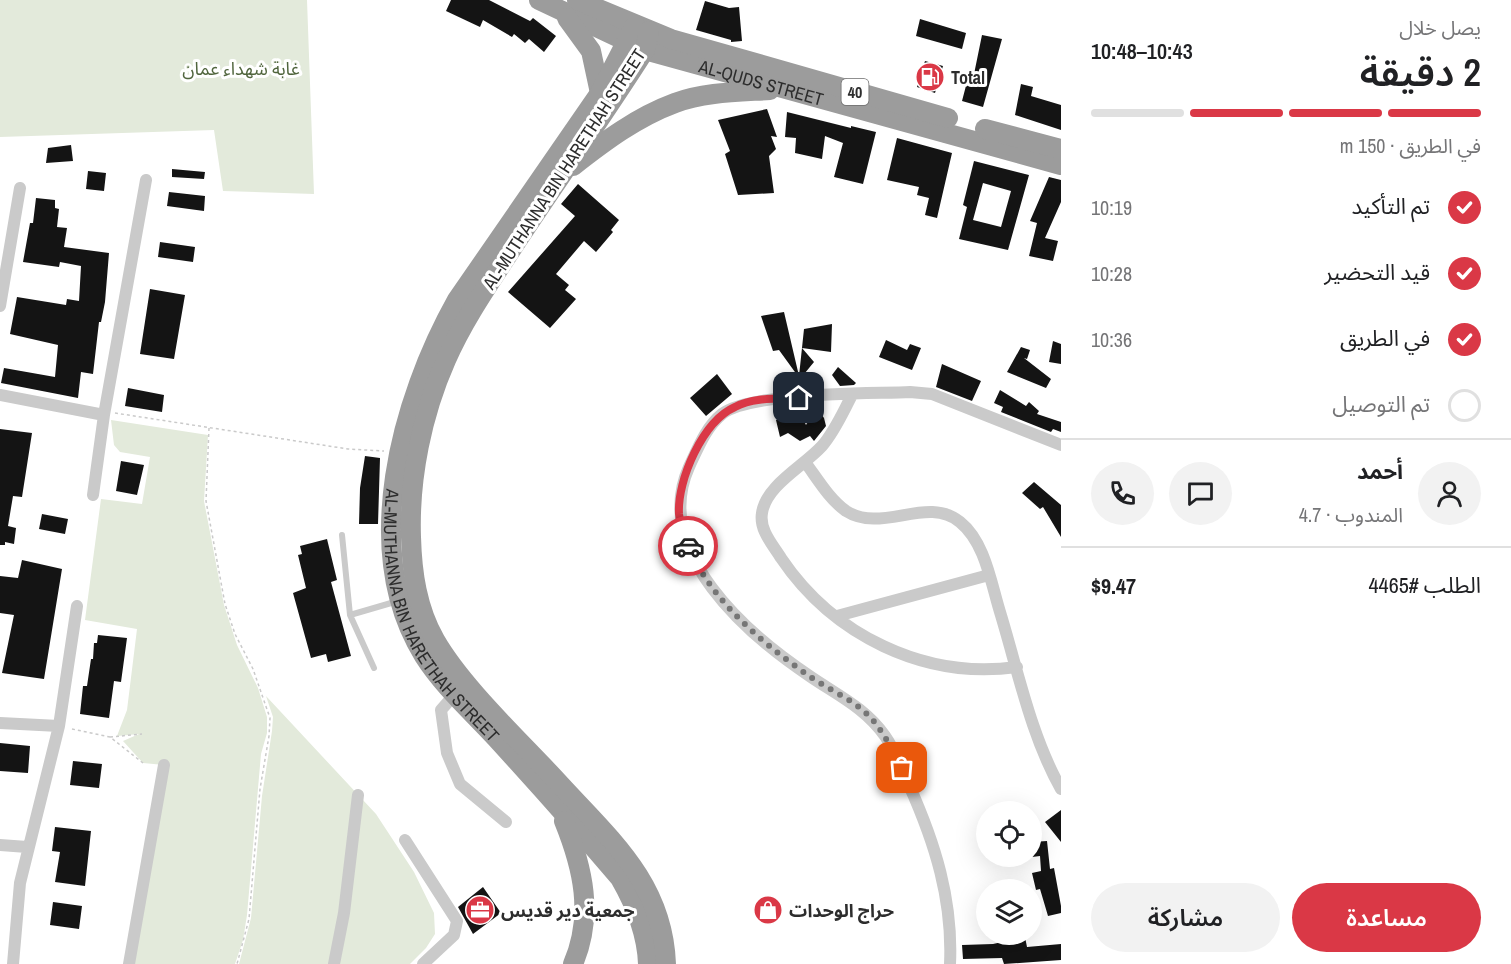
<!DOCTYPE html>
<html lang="ar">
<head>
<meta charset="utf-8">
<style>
	body { margin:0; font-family:"Archivo Narrow","Noto Sans Arabic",sans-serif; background:#f2f2f2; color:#202124; direction:rtl; height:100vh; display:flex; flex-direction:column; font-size:22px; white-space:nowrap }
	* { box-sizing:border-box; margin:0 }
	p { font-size:20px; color:#757577 }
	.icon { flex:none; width:33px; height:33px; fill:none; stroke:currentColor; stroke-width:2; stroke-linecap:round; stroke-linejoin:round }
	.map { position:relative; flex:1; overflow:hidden; direction:ltr }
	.side { display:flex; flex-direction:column; background:#fff; width:450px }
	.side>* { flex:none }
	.buttons { position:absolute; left:976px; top:801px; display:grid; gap:12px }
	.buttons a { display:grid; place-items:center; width:66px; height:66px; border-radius:50%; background:#fff; box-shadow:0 6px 24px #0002; font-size:30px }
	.pin { position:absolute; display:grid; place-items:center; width:51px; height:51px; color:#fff; margin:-26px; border-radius:12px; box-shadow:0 3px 9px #0006 }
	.courier { position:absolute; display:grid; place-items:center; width:60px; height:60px; margin:-30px; border:4px solid #da3846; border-radius:50%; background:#fff; color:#222; box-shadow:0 2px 8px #0007 }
	.overview em { font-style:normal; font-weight:600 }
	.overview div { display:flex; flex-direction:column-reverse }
	.overview { display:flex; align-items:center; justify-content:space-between; height:102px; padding:0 30px }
	h1 { font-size:39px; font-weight:600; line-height:45px }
	.bar { display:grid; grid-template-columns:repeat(4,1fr); gap:9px 6px; align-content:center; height:72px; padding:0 30px }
	.bar i { height:8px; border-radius:4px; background:#e0e0e0 }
	.bar .selected { background:#da3846 }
	.bar p { grid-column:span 4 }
	.line { display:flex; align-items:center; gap:15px; padding:0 30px; border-top:2px solid #e0e0e0 }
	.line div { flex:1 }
	.round { display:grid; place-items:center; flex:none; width:63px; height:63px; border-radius:32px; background:#f2f2f2 }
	ol { padding:0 30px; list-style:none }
	li { display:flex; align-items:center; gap:18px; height:66px }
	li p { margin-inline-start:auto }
	li .icon { padding:6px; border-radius:50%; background:#da3846; color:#fff; stroke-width:4 }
	li:last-child { color:#757577 }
	li i { width:33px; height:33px; border:3px solid #e0e0e0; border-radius:50% }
	.cta { display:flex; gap:12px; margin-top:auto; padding:12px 30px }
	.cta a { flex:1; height:69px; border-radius:36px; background:#da3846; color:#fff; font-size:24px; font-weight:600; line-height:69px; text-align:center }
	.cta a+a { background:#f2f2f2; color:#202124 }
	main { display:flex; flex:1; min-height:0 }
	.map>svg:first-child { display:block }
	.green { fill:#e3eadb }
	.building { fill:#141414; fill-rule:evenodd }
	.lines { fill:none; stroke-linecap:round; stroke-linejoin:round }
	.path { stroke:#cacaca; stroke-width:1.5; stroke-dasharray:3 3; stroke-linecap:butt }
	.service { stroke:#cacaca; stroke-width:6 }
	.minor { stroke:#cacaca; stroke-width:12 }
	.trunk { stroke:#9c9c9c; stroke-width:20 }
	.done { stroke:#767676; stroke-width:6; stroke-dasharray:0 10.8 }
	.route { stroke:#da3846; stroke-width:8 }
	.labels { text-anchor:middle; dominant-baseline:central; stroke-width:6; stroke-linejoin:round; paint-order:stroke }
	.shield { fill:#fff; stroke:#6c6c6c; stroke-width:1.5 }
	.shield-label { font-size:16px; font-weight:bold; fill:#2d2d2d }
	.park-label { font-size:18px; fill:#50653d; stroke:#fff }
	.poi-label { font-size:18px; font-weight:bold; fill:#2d2d2d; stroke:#fff; text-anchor:start }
	.street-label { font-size:18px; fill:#2d2d2d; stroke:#fff }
</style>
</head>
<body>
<main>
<section class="side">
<div class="overview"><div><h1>2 دقيقة</h1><p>يصل خلال</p></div><em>10:43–10:48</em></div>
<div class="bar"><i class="selected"></i><i class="selected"></i><i class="selected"></i><i></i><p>في الطريق · 150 m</p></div>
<ol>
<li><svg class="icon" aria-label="check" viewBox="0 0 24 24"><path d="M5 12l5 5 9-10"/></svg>تم التأكيد<p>10:19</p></li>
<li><svg class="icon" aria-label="check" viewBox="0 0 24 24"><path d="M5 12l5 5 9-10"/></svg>قيد التحضير<p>10:28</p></li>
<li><svg class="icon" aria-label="check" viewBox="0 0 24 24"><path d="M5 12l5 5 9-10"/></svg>في الطريق<p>10:36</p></li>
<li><i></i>تم التوصيل</li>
</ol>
<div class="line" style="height:108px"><a class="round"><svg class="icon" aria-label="person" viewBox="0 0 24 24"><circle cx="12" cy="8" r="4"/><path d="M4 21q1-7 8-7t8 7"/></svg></a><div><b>أحمد</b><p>المندوب · 4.7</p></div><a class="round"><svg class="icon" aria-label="chat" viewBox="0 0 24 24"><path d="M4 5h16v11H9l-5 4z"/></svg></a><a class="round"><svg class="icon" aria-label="phone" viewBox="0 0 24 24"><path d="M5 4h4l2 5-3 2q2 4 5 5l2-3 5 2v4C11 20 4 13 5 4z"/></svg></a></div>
<div class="line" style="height:78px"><div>الطلب #4465</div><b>$9.47</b></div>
<div class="cta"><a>مساعدة</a><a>مشاركة</a></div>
</section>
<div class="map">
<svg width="1061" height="964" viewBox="0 0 1061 964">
	<rect width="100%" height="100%" fill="#fff"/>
	<path class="green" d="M0,0h307l7,194 -91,-3 -9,-61 -214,7z
		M111,420l97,15 -4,66 20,104 13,40 21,43 9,29v16l-6,21 -14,161 -4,25 -8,24h-102l31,-199 -21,-2 -20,-22 16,-7 -22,2 10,-26 10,-81 -52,-9 16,-121 41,5 8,-47 -30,-5 -6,-7z
		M266,696l110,118 38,58 20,41 1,21 -9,14 -16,16h-171l12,-46 11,-122 10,-65 1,-14z"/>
	<path class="building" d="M451,0h38l41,21 3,-3 23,18 -12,16 -15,-13 -4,4 -11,-9 -2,3 -29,-17 -3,7 -34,-16z
		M705,1l24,7 10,-1 3,34 -11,1v-2l-35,-10z
		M920,19l46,14 -4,16 -46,-13z
		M982,35l20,4 -19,68 -21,-6 6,-23 5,1z
		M925,61l18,5 -8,27 -18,-6z
		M1021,84l12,3 -2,9 30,9v25l-46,-15z
		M767,109l10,28 -6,-1 5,13 -7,7 5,37 -36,2 -13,-41 5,-3 -12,-31z
		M787,112l64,16v-2l25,6 -13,52 -29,-7 9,-34 -18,-7 -3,23 -27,-6 1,-15 -11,-1z
		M897,138l55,15 -15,65 -12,-3 4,-17 -12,-3 2,-8 -32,-7z
		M71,145l2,16 -27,2 2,-15z
		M974,161l55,14 -21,75 -49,-11 8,-32 -4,-2zM983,183l28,8 -10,36 -28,-7z
		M172,169l33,3 -1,7 -32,-2z
		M88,171l18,2 -2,18 -18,-2z
		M1049,177l12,3v22l-16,36 13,3 -5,20 -24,-5 8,-33 -7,-2z
		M578,184l41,36 -8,10 2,2 -17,20 -12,-11 -28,33 13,11 -4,5 11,9 -26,29 -42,-36 67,-76 -14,-12z
		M169,192l36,4 -1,15 -37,-5z
		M36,198l19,2v8l4,1 -2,18 10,1 -3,19 45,6 -4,49 -4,20h-2l-6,52 -12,-2 -3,26 -77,-15 3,-15 51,9 3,-32 -48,-11 7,-37 49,8 1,-6 12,2 2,-35 -21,-4 -1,5 -36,-5 7,-39h3z
		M160,242l35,5 -2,15 -35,-5z
		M150,289l35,6 -11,64 -34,-5z
		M784,312l15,64 5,-47 28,-5 -1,28 -29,-4 12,14 -14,17 -21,-29 -6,1 -12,-35z
		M886,340l21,10 3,-6 11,4 -9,22 -33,-13z
		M1053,341l8,3v20l-12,-2z
		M1021,347l9,3 -3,9 -3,-1 27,21 -5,9 -39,-16z
		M942,364l39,17 -9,20 -36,-14z
		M838,367l18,16 -2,2 -14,1 -8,-11z
		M717,374l15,20 -26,22 -16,-18z
		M128,388l36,7 -2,17 -37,-6z
		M1000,390l26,16 3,-4 10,9 -2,3 24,8v10l-8,-3 -2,3 -50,-20 2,-5 -9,-4z
		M817,408l7,10 2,8 -12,15 -4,-5 -10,5 -12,-8 -8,4 -4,-17 23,-7 7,12z
		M0,429l32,4 -10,64 -9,-1 -5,30 8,2 -2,16 -9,-2v3h-5z
		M365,456l15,2 -2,66h-19l1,-36z
		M121,461l23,4 -7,30 -21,-4z
		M1034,482l27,23v32l-18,-30 -3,2 -18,-16z
		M42,514l26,5 -3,15 -26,-5z
		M327,539l10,41 -6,2 20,74 -23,6 -2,-8 -15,4 -18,-65 13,-5 -8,-33 4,-1 -2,-8z
		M22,560l40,9 -18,110 -42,-6 12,-58 -14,-2v-37l18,2z
		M98,635l29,3 -6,44 -7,-1 -5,37 -29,-4 3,-28h4l4,-27h2l1,-16h3z
		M0,743l30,3 -2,27 -28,-2z
		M73,761l29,3 -3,24 -29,-3z
		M1061,810v32l-16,-20z
		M55,827l36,4 -6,55 -30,-4 5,-30 -8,-1z
		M1047,841l3,28 4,-1 7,38v7l-13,3 -8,-27 -4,1 -4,-17 9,-2 -1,-15 -8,1v-15z
		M483,887l18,26 -28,21 -15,-27z
		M53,902l29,4 -3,23 -29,-4z
		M1025,937l2,10 34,-3v16l-57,4 -2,-6 -39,1 -1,-14 31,-1z"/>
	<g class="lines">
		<path class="path" d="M115,413l233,36 36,2
			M209,428l-3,73 19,103 10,30 18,35 17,49 -1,18 -9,53 -11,130 -12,45
			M72,729l38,8 33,26
			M110,737l32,-3"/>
		<path class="service" d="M342,535l8,80 24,53
			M350,615l48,-14"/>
		<path class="minor" d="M0,306l20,-118
			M0,395l104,20
			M852,395c-9,17 -17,36 -30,51 -18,20 -56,39 -60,67 -3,17 11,32 19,45 52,77 143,122 236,109
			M805,462c12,16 24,37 41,49 36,23 81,-16 114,11 25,20 31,61 40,90 18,59 31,124 61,177
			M93,495l11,-80 42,-235
			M837,616l152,-41
			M455,694l-14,16 6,43 13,31 46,38
			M0,723l59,3
			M405,840l52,81 -3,14 -31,29
			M0,845l27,2
			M13,964l7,-81 39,-157 18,-120
			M129,964l35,-199
			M334,964l10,-51 14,-118
			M950,964c3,-64 -15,-121 -41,-179 -7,-16 -14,-35 -24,-49 -20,-28 -46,-40 -74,-59 -63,-42 -160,-125 -122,-210 9,-19 17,-40 33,-53 28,-22 148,-20 188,-22l22,2 129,51"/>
		<g class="trunk">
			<path id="s1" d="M539,0l106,50 416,115"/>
			<path d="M577,0l94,39 277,79"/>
			<path d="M567,18l24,33 9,42"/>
			<path id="s2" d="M635,25l-35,68 -143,207c-56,100 -98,251 -33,356 19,30 48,56 72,82 42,46 83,92 124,140 15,26 27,55 28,86"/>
			<path d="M649,31l-4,19c-43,68 -90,133 -134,200 -23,35 -48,71 -65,110 -24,54 -37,118 -35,177 1,36 6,71 24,103 27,47 84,100 122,141 52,57 106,101 109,183"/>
			<path d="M985,129l76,20"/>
			<path d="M573,166c32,-25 64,-49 102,-63 29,-11 64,-11 95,-13"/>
			<path d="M564,821c19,47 30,94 9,143"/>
		</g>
	</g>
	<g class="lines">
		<path class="done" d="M688,546c23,54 73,96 121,130 20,14 44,23 61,41 14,15 22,33 32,51"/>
		<path class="route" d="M688,546c-4,-11 -8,-21 -9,-32 -2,-34 24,-93 56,-107 19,-10 43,-8 64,-9"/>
	</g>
	<defs>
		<g id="fuel-disc" transform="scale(1.5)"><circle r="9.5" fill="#da3846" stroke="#fff"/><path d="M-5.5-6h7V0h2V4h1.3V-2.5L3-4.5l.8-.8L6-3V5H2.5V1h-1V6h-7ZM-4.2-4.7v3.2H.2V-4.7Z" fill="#fff"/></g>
		<g id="office-disc" transform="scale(1.5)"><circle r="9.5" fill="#da3846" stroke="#fff"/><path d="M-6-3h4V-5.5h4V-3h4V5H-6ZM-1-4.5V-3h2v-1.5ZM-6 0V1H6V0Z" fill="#fff"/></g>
		<g id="shop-disc" transform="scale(1.5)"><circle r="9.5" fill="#da3846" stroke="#fff"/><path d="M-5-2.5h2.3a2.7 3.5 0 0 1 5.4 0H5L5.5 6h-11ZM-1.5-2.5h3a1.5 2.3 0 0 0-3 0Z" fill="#fff"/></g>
	</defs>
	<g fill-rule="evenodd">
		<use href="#fuel-disc" x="930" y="77"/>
		<use href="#office-disc" x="480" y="910"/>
		<use href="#shop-disc" x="768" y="910"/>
	</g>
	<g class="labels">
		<rect class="shield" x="841.5" y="79" width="27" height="26" rx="4.5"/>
		<g class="shield-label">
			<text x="855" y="92">40</text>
		</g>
		<g class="park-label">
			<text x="241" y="68">غابة شهداء عمان</text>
		</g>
		<g class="poi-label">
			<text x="951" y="77">Total</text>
			<text x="501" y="910">جمعية دير قديس</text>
			<text x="789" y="910">حراج الوحدات</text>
		</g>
		<g class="street-label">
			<text stroke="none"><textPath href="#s1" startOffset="238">AL-QUDS STREET</textPath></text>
			<text transform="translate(564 169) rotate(-57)">AL-MUTHANNA BIN HARETHAH STREET</text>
			<text stroke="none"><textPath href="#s2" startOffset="670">AL-MUTHANNA BIN HARETHAH STREET</textPath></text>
		</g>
	</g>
</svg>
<div class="buttons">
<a><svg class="icon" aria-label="locate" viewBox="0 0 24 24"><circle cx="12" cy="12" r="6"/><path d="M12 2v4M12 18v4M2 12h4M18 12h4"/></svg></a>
<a><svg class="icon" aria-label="layers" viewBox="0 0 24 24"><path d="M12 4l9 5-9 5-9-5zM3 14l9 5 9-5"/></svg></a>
</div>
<div class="pin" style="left:902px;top:768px;background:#ea580c"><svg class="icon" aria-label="bag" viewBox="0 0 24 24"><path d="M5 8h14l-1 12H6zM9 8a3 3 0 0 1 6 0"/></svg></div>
<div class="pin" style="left:799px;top:398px;background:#1f2937"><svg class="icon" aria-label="home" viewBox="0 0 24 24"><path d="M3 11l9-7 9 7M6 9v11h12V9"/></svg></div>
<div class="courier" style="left:688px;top:546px"><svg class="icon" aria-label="car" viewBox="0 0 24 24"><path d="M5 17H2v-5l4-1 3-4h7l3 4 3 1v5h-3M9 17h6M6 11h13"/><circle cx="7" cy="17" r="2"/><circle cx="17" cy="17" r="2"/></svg></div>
</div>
</main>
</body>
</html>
